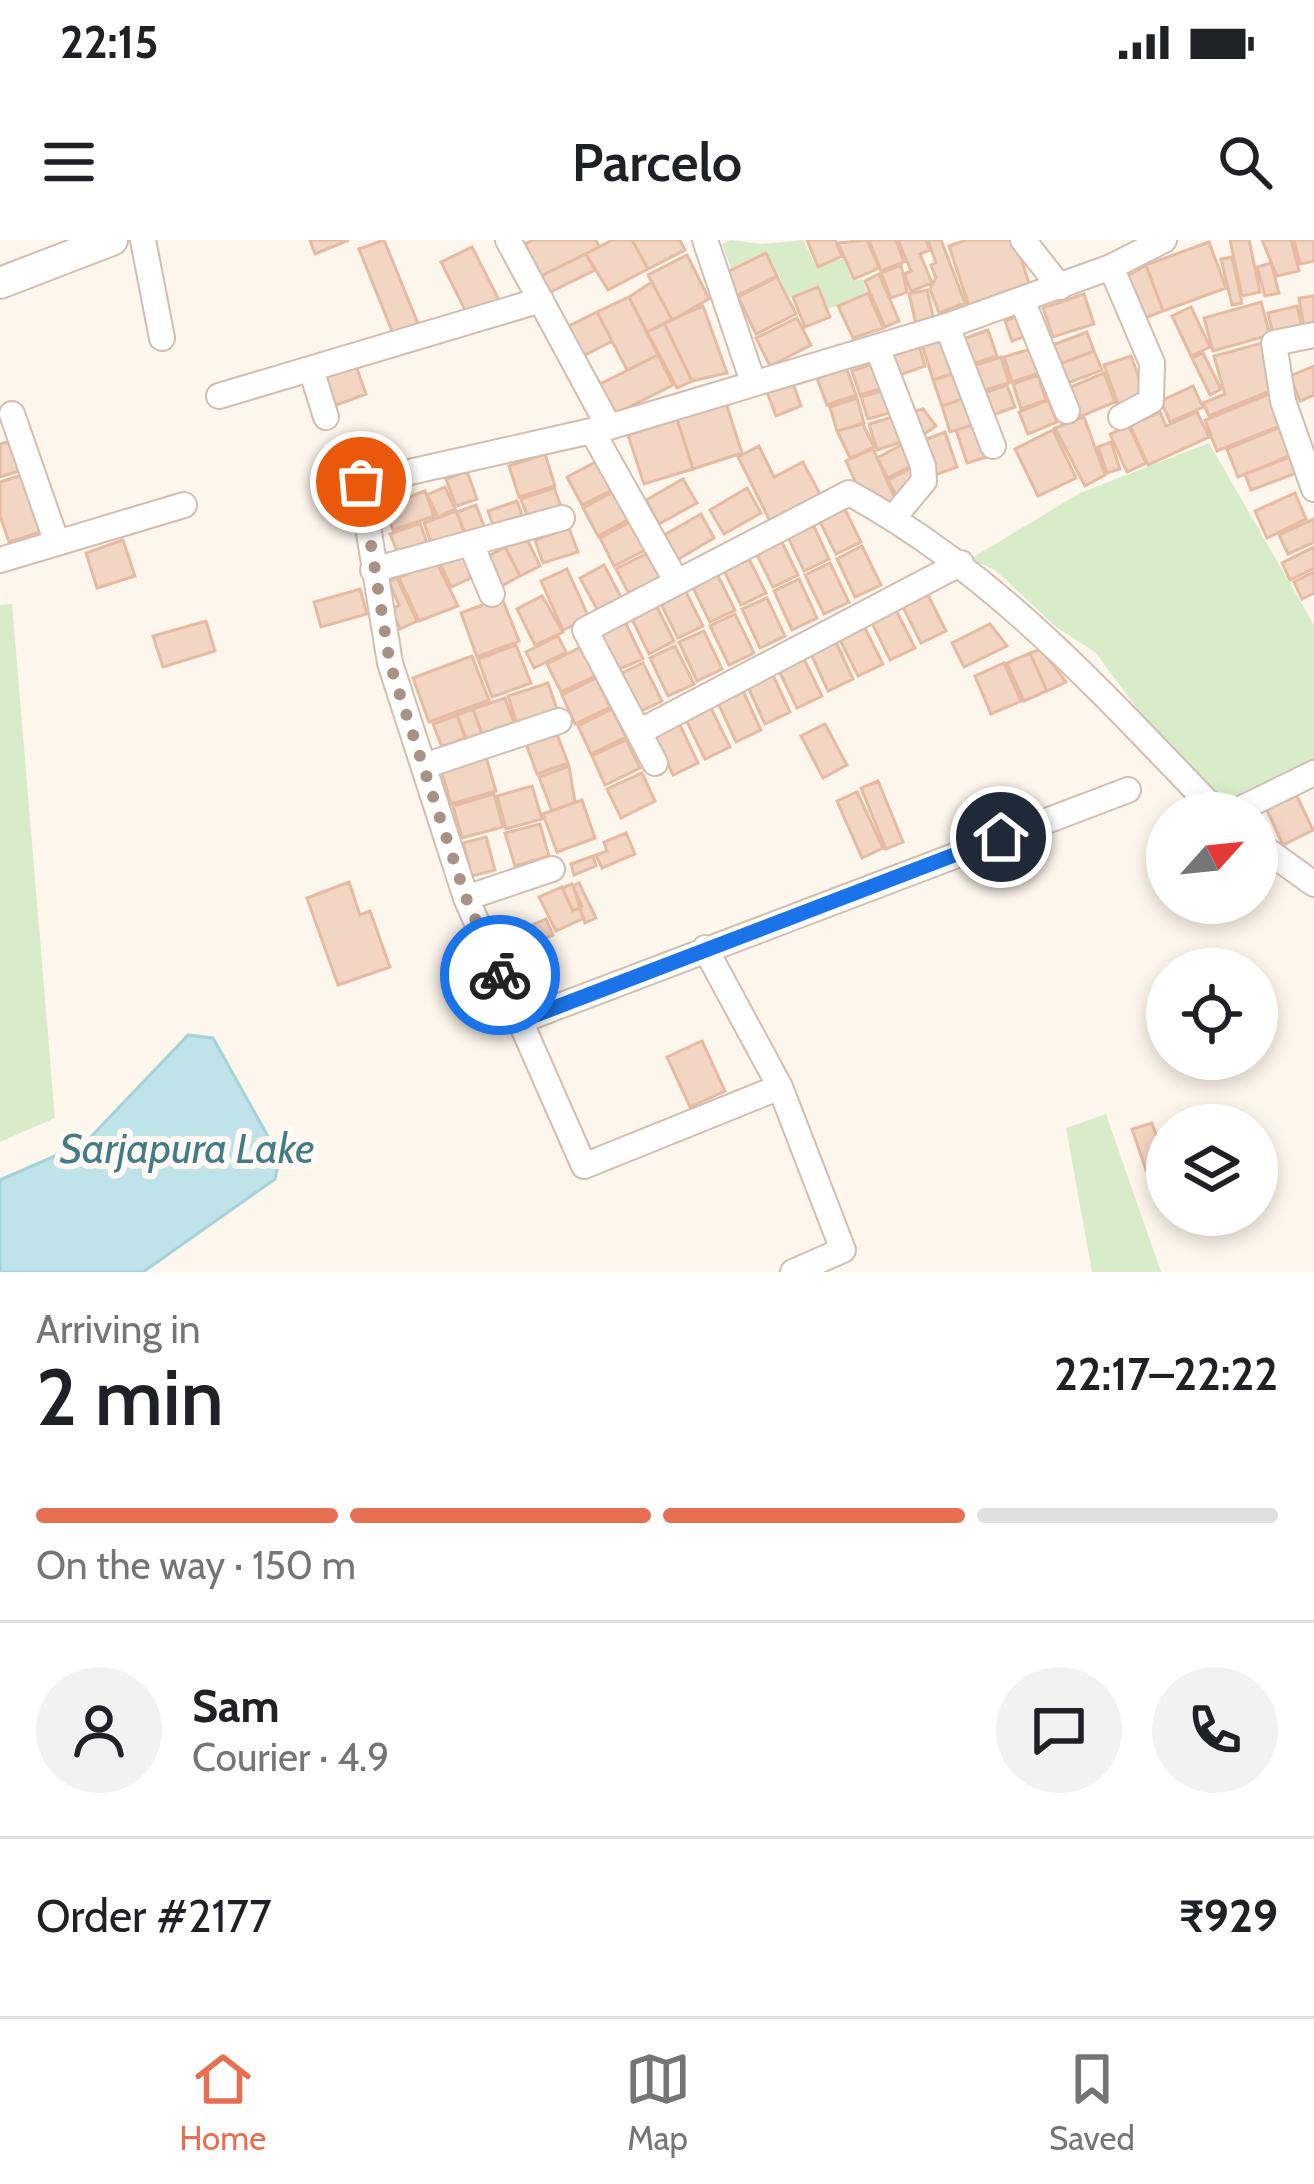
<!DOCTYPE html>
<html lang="en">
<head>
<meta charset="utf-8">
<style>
	body { margin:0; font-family:Cabin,sans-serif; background:#f2f2f2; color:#202124; height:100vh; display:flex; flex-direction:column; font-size:45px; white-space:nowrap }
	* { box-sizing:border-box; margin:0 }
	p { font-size:39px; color:#757577 }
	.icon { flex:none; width:66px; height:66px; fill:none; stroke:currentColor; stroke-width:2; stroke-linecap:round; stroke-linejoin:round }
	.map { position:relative; height:1032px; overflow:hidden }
	.panel { display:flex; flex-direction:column; background:#fff; flex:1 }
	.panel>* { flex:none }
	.needle { width:78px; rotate:63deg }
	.fabs { position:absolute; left:1146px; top:552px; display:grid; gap:24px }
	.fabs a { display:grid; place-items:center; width:132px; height:132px; border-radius:50%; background:#fff; box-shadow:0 6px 18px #0003; font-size:60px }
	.pin { position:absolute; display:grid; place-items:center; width:102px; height:102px; color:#fff; margin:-51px; border:6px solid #fff; border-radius:50%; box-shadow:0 3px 12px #0007 }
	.courier { position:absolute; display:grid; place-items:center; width:120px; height:120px; margin:-60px; border:9px solid #1a73e8; border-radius:50%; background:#fff; color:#222; box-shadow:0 3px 15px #0007 }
	.summary em { font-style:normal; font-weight:600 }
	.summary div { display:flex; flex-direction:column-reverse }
	.summary { display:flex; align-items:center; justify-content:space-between; height:204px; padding:0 36px }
	h1 { font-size:78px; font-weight:600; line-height:90px }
	.bar { display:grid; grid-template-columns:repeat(4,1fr); gap:18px 12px; align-content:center; height:144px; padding:0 36px }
	.bar i { height:15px; border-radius:9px; background:#e0e0e0 }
	.bar .active { background:#e76f51 }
	.bar p { grid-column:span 4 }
	.line { display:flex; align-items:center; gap:30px; padding:0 36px; border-top:3px solid #e0e0e0 }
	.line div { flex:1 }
	.round { display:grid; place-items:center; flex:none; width:126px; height:126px; border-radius:63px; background:#f2f2f2 }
	.status { display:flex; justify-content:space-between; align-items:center; height:84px; padding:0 60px; background:#fff; direction:ltr }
	.status svg { height:33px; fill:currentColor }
	header { display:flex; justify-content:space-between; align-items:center; height:156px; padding:0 36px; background:#fff; font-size:54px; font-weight:600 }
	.dock { display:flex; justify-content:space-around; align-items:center; height:168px; border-top:3px solid #e0e0e0; background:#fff; font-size:33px; color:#757577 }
	.dock a { display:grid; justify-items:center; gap:6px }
	.dock .active { color:#e76f51 }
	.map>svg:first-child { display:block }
	.green { fill:#d8ecc9 }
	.water { fill:#bfe3e8; stroke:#a5d3da; stroke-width:3 }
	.building { fill:#f3d5c3; stroke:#e6bba3; stroke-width:3 }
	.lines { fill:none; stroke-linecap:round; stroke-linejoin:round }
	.minor-casing { stroke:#d1beb0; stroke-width:28 }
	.tertiary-casing { stroke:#d1beb0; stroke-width:34 }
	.minor { stroke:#fff; stroke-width:24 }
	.tertiary { stroke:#fff; stroke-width:30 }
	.done { stroke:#a89285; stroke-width:12; stroke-dasharray:0 21.6 }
	.route { stroke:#1a73e8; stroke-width:15 }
	.labels { text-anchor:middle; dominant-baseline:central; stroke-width:12; stroke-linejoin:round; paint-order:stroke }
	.water-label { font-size:42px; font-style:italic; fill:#437c86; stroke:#fffaf3 }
</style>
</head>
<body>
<div class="status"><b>22:15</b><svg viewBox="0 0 49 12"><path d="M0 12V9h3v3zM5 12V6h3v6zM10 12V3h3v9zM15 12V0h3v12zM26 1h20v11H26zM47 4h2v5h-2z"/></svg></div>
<header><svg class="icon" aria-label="menu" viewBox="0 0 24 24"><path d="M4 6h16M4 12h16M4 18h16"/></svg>Parcelo<svg class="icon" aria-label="search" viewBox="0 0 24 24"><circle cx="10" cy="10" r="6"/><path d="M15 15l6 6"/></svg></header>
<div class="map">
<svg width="1314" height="1032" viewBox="0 0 1314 1032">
	<rect width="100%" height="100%" fill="#fdf6ec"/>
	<path class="green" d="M730,0l32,4 41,-4 14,28 26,-10 10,23 9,-2 5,12 -38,18 -11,-23 -29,11 -22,-46 -36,17 -9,-24z
		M1209,203l105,182v136l-79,37 -18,-5 -49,-43 -73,-98 -39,-25 -61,-57 -25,-11 110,-66z
		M12,364l43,514 -55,24v-537z
		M1106,874l55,158h-69l-26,-144z"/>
	<path class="water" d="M188,795l25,3 67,120 -5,21 -132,93h-143v-92l85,-37z"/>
	<path class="building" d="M310,0h39l-34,14z
		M384,0l35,86 -25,10 -35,-87z
		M533,0h63l3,7 -58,29 -16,-32z
		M612,0h20l16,29 -40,21 -22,-36z
		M632,0h48l5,10 -37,19z
		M807,0h28l7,16 -24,11z
		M867,0l12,28 -25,11 -16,-36z
		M869,0h27l8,22 -23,9z
		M898,0h28l4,10 -10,4 12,29 -21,8 -7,-17 7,-3z
		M928,0h13l24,63 -26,10 -9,-24 6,-11 -5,-13 5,-2z
		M966,0h49l15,46 -60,23 -21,-63z
		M1230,0h19l11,52 -18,4z
		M1262,0h29l8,31 -22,5z
		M1294,0h20v21l-14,3z
		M1209,2l17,46 -63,23 -17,-46z
		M472,7l27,53 -31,16 -27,-54z
		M766,13l11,23 -41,20 -11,-23z
		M586,14l9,16 -45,22 -9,-16z
		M687,15l22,44 -37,21 -24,-45z
		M1232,17l10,46 -10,2 -11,-46z
		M1271,23l8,30 -14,3 -8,-29z
		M901,25l6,27 -16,6 -10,-25z
		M1146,25l17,46 -20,8 -15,-43z
		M879,34l20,47 -14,6 -20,-46z
		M777,37l19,37 -40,20 -18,-37z
		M652,42l20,38 -25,12 -18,-35z
		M818,47l12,30 -25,10 -12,-30z
		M927,50l7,30 -18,4 -7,-30z
		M868,53l15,35 -30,10 -15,-32z
		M1084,54l10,30 -41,13 -10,-29z
		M1314,56v30l-10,2 -5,-30z
		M629,57l29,58 -31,15 -30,-58z
		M1261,62l9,33 -57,16 -9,-33z
		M703,66l24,67 -35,8 -28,-58z
		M1297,66l5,22 -29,6 -5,-21z
		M1191,67l19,40 -19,9 -19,-40z
		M597,72l15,29 -29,15 -14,-30z
		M1025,74l7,20 -20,7 -7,-20z
		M797,78l14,27 -41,21 -14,-28z
		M664,83l28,58 -15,7 -30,-56z
		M988,90l9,26 -25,8 -9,-25z
		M1087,92l7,19 -37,14 -7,-19z
		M948,96l11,36 -26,8 -11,-36z
		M1262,103l13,46 -66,27 -6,-13 22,-9 -11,-38z
		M919,105l6,21 -31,11 -7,-21z
		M1034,108l8,24 -30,10 -8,-25z
		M1094,111l8,19 -37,14 -8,-19z
		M1203,113l18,36 -11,6 -18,-37z
		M658,115l15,30 -62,31 -15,-30z
		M1131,116l15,41 -27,10 -15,-42z
		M1001,117l8,26 -28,8 -8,-25z
		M878,122l8,25 -26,8 -8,-24z
		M355,123l11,31 -35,13 -11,-31z
		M1314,126v29l-14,6 -10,-25z
		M846,127l10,28 -29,10 -10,-27z
		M959,132l9,25 -26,9 -9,-26z
		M1104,133l11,29 -36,15 -11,-29z
		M1038,135l8,25 -25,9 -8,-25z
		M791,138l10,28 -25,10 -11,-29z
		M1007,145l8,22 -23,8 -8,-22z
		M1193,146l10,21 -33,15 -9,-21z
		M889,149l7,22 -28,8 -7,-22z
		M1272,153l13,31 -68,27 -12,-31z
		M968,157l8,27 -26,8 -8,-26z
		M857,158l7,25 -27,8 -7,-24z
		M1048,160l9,22 -29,12 -9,-22z
		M726,163l16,50 -49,16 -16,-50z
		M923,169l13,17 -16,11 -8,-25z
		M1160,172l6,14 31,-14 12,25 -61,28 -18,-40z
		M899,175l8,25 -30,10 -8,-26z
		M1084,177l21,58 -20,11 -30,-58z
		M677,179l16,50 -49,15 -16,-49z
		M863,184l11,23 -24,11 -13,-27z
		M976,184l11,33 -20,6 -11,-33z
		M1129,186l17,37 -19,9 -17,-38z
		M1283,186l11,28 -56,23 -11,-28z
		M1053,190l23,48 -38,18 -23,-47z
		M945,192l12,35 -25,9 -13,-34z
		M14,200l11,29 -25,8v-33z
		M1111,202l9,27 -13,4 -9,-26z
		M905,203l11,20 -28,15 -11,-20z
		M759,206l15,31 29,-15 18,34 -51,25 -32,-64z
		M873,209l24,54 -12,5 -25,-16 -14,-31z
		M545,214l10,32 -36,11 -10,-31z
		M1293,216l6,16 -48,18 -6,-16z
		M601,219l15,29 -34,17 -15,-28z
		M912,228l8,15 -24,12 -8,-15z
		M467,231l10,28 -21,7 -10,-27z
		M28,233l19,57 -38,12 -9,-26v-34z
		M683,239l14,24 -38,21 -13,-24z
		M445,247l10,22 -17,8 -11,-22z
		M554,248l8,21 -33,12 -8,-22z
		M747,248l14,25 -37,21 -14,-24z
		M617,250l15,28 -34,18 -15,-28z
		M425,251l9,25 -41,14 -9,-24z
		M1295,253l11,26 -39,19 -12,-27z
		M517,261l8,22 -29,11 -8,-23z
		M842,263l19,39 -25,12 -19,-38z
		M476,265l9,24 -19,7 -9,-24z
		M456,271l9,24 -33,11 -8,-23z
		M701,274l13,24 -37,22 -13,-25z
		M1314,279v23l-26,12 -9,-19z
		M634,280l15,28 -35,18 -14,-28z
		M811,280l18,39 -25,12 -18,-38z
		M420,283l8,23 -29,10 -9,-22z
		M569,288l9,24 -35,11 -8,-23z
		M779,296l19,39 -25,12 -19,-38z
		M526,297l14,29 -20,10 -15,-29z
		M123,300l12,36 -38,12 -11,-35z
		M862,306l19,39 -26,12 -18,-38z
		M505,307l15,29 -22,12 -15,-29z
		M1314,307v21l-24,12 -8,-17z
		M652,311l12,25 -35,18 -13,-25z
		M462,313l11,24 -22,10 -11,-24z
		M747,315l19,38 -25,12 -19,-38z
		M436,321l22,45 -39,15 -20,-43z
		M830,323l19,39 -25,12 -19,-39z
		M604,325l18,34 -24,12 -18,-33z
		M567,329l22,49 -26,12 -22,-49z
		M716,332l19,38 -25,12 -19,-38z
		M1314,332v21l-12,6 -8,-17z
		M397,338l20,43 -17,8 -9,-19 8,-5 -10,-23z
		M799,339l18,39 -25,12 -18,-39z
		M684,348l19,38 -25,12 -19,-38z
		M360,349l7,25 -46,13 -7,-25z
		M927,353l19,38 -25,12 -19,-38z
		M542,356l21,36 -28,13 -18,-36z
		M502,358l17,43 -42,16 -16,-44z
		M767,358l18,38 -25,12 -18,-39z
		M655,363l19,38 -25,13 -19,-39z
		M896,370l19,38 -25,12 -19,-39z
		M735,374l19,39 -25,12 -19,-39z
		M624,380l19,39 -26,11 -18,-38z
		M206,381l9,30 -52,16 -10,-31z
		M990,384l17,22 -43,21 -12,-24z
		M864,386l19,38 -25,12 -19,-38z
		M704,391l18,38 -25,12 -18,-39z
		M558,396l8,16 -32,16 -8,-16z
		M835,400l18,39 -25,12 -18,-39z
		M516,405l15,38 -39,14 -14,-38z
		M675,406l19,38 -26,12 -18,-38z
		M581,407l14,29 -34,16 -14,-28z
		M1041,409l25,33 -19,9 -17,-38z
		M1030,413l17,38 -23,10 -17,-38z
		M472,416l17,44 -60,22 -16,-44z
		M803,417l19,39 -25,12 -19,-39z
		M643,423l19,38 -25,12 -19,-38z
		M1004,423l17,38 -30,13 -16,-38z
		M772,433l18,39 -25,12 -18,-39z
		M596,438l14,29 -35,17 -13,-29z
		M548,443l12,35 -43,6 -9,-28z
		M743,451l18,39 -25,12 -18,-39z
		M505,458l10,28 -33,7 -9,-24z
		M711,468l19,39 -25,12 -19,-39z
		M473,469l12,35 -15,5 -13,-34z
		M612,469l14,28 -35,17 -13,-28z
		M457,475l8,23 -23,9 -9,-23z
		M825,484l22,41 -24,13 -22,-42z
		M680,485l18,38 -25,12 -18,-39z
		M555,489l13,34 -31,11 -12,-33z
		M626,500l14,28 -35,17 -13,-29z
		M486,517l10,34 -45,13 -10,-34z
		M569,526l6,36 -23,9 -13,-34z
		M642,533l13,28 -34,17 -14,-29z
		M878,541l25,61 -17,7 -25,-61z
		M532,546l10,33 -36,10 -9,-33z
		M857,552l26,56 -21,10 -25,-57z
		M1295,552l18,38 -30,15 -18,-39z
		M494,554l9,33 -41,11 -9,-32z
		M582,560l13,38 -38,14 -14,-38z
		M540,584l9,32 -34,10 -10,-33z
		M626,593l9,21 -33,14 -6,-13 11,-4 -3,-9z
		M486,597l9,33 -23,6 -9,-33z
		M593,616l3,10 -22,9 -3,-11z
		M349,642l11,33 10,-4 20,56 -52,18 -31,-87z
		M579,643l17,35 -11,5 -12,-37z
		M572,644l10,22 -9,5 -11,-23z
		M562,647l11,24 6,-3 5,10 -28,13 -17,-34z
		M546,679l7,16 -17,7 -6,-16z
		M702,801l23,50 -35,16 -23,-50z
		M1152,883l14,40 -20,7 -14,-41z"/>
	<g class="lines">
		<g class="minor-casing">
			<path id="minor" d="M143,0l19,98
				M508,0l101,187
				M705,0l48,142
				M1023,0l37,47
				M1111,27l41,96 -1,38 -30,16
				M1022,60l45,111
				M947,86l46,120
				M1314,95l-40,8 9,58 31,88
				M877,107l46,119 1,15 -30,36
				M311,129l15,48
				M219,156l322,-96
				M12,174l45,129
				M592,191l83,148
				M471,304l21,50
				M0,320l184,-55
				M373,330l189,-52
				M639,492l322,-169
				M655,523l-70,-133 264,-137c147,80 254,201 369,320
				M424,526l135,-45
				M1232,573l82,-40
				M1257,603l57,41
				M466,658l86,-29
				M705,708l75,139 63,163 -50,22
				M520,781l608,-231
				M780,847l-196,79 -118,-268 -76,-235 -29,-180 248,-56 338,-101 164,-59 53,-27"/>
		</g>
		<g class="tertiary-casing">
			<path id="tertiary" d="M0,43l112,-43"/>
		</g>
		<use href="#minor" class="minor"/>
		<use href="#tertiary" class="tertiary"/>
	</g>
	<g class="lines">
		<path class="done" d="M361,242l29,182 76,234 34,77"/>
		<path class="route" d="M500,735l20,46 481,-184"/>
	</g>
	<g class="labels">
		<g class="water-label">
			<text x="187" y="908">Sarjapura Lake</text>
		</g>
	</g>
</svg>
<div class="fabs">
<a><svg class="needle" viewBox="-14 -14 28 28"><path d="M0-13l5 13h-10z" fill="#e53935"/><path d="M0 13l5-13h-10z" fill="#757577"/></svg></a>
<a><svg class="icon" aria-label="locate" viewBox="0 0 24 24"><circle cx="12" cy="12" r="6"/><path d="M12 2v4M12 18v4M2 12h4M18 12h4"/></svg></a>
<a><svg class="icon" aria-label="layers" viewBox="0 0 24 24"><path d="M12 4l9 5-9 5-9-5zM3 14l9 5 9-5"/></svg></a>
</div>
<div class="pin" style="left:361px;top:242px;background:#ea580c"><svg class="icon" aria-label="bag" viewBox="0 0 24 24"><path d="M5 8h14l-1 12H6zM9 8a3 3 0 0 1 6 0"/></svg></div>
<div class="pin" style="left:1001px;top:597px;background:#1f2937"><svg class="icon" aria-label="home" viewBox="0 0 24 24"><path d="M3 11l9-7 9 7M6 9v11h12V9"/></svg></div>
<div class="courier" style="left:500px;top:735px"><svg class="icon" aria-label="bike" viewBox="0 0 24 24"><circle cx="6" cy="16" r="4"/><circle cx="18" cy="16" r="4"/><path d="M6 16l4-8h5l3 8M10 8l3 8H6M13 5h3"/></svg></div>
</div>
<section class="panel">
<div class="summary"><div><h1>2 min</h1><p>Arriving in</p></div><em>22:17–22:22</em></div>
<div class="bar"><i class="active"></i><i class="active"></i><i class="active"></i><i></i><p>On the way · 150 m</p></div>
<div class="line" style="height:216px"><a class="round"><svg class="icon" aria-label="person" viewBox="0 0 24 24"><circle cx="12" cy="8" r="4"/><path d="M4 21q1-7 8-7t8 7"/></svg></a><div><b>Sam</b><p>Courier · 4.9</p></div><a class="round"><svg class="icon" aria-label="chat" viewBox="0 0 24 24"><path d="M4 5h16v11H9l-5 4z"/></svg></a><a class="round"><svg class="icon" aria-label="phone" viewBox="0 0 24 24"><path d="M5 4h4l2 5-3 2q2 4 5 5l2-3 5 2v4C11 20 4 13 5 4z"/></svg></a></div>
<div class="line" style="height:156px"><div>Order #2177</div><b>₹929</b></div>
</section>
<nav class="dock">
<a class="active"><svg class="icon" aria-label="home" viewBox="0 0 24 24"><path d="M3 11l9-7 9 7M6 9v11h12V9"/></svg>Home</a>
<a><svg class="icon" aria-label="map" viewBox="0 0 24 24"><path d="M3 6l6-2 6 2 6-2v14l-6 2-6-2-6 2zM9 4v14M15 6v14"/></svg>Map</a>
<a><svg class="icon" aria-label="saved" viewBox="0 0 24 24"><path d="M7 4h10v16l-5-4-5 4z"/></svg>Saved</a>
</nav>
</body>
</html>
